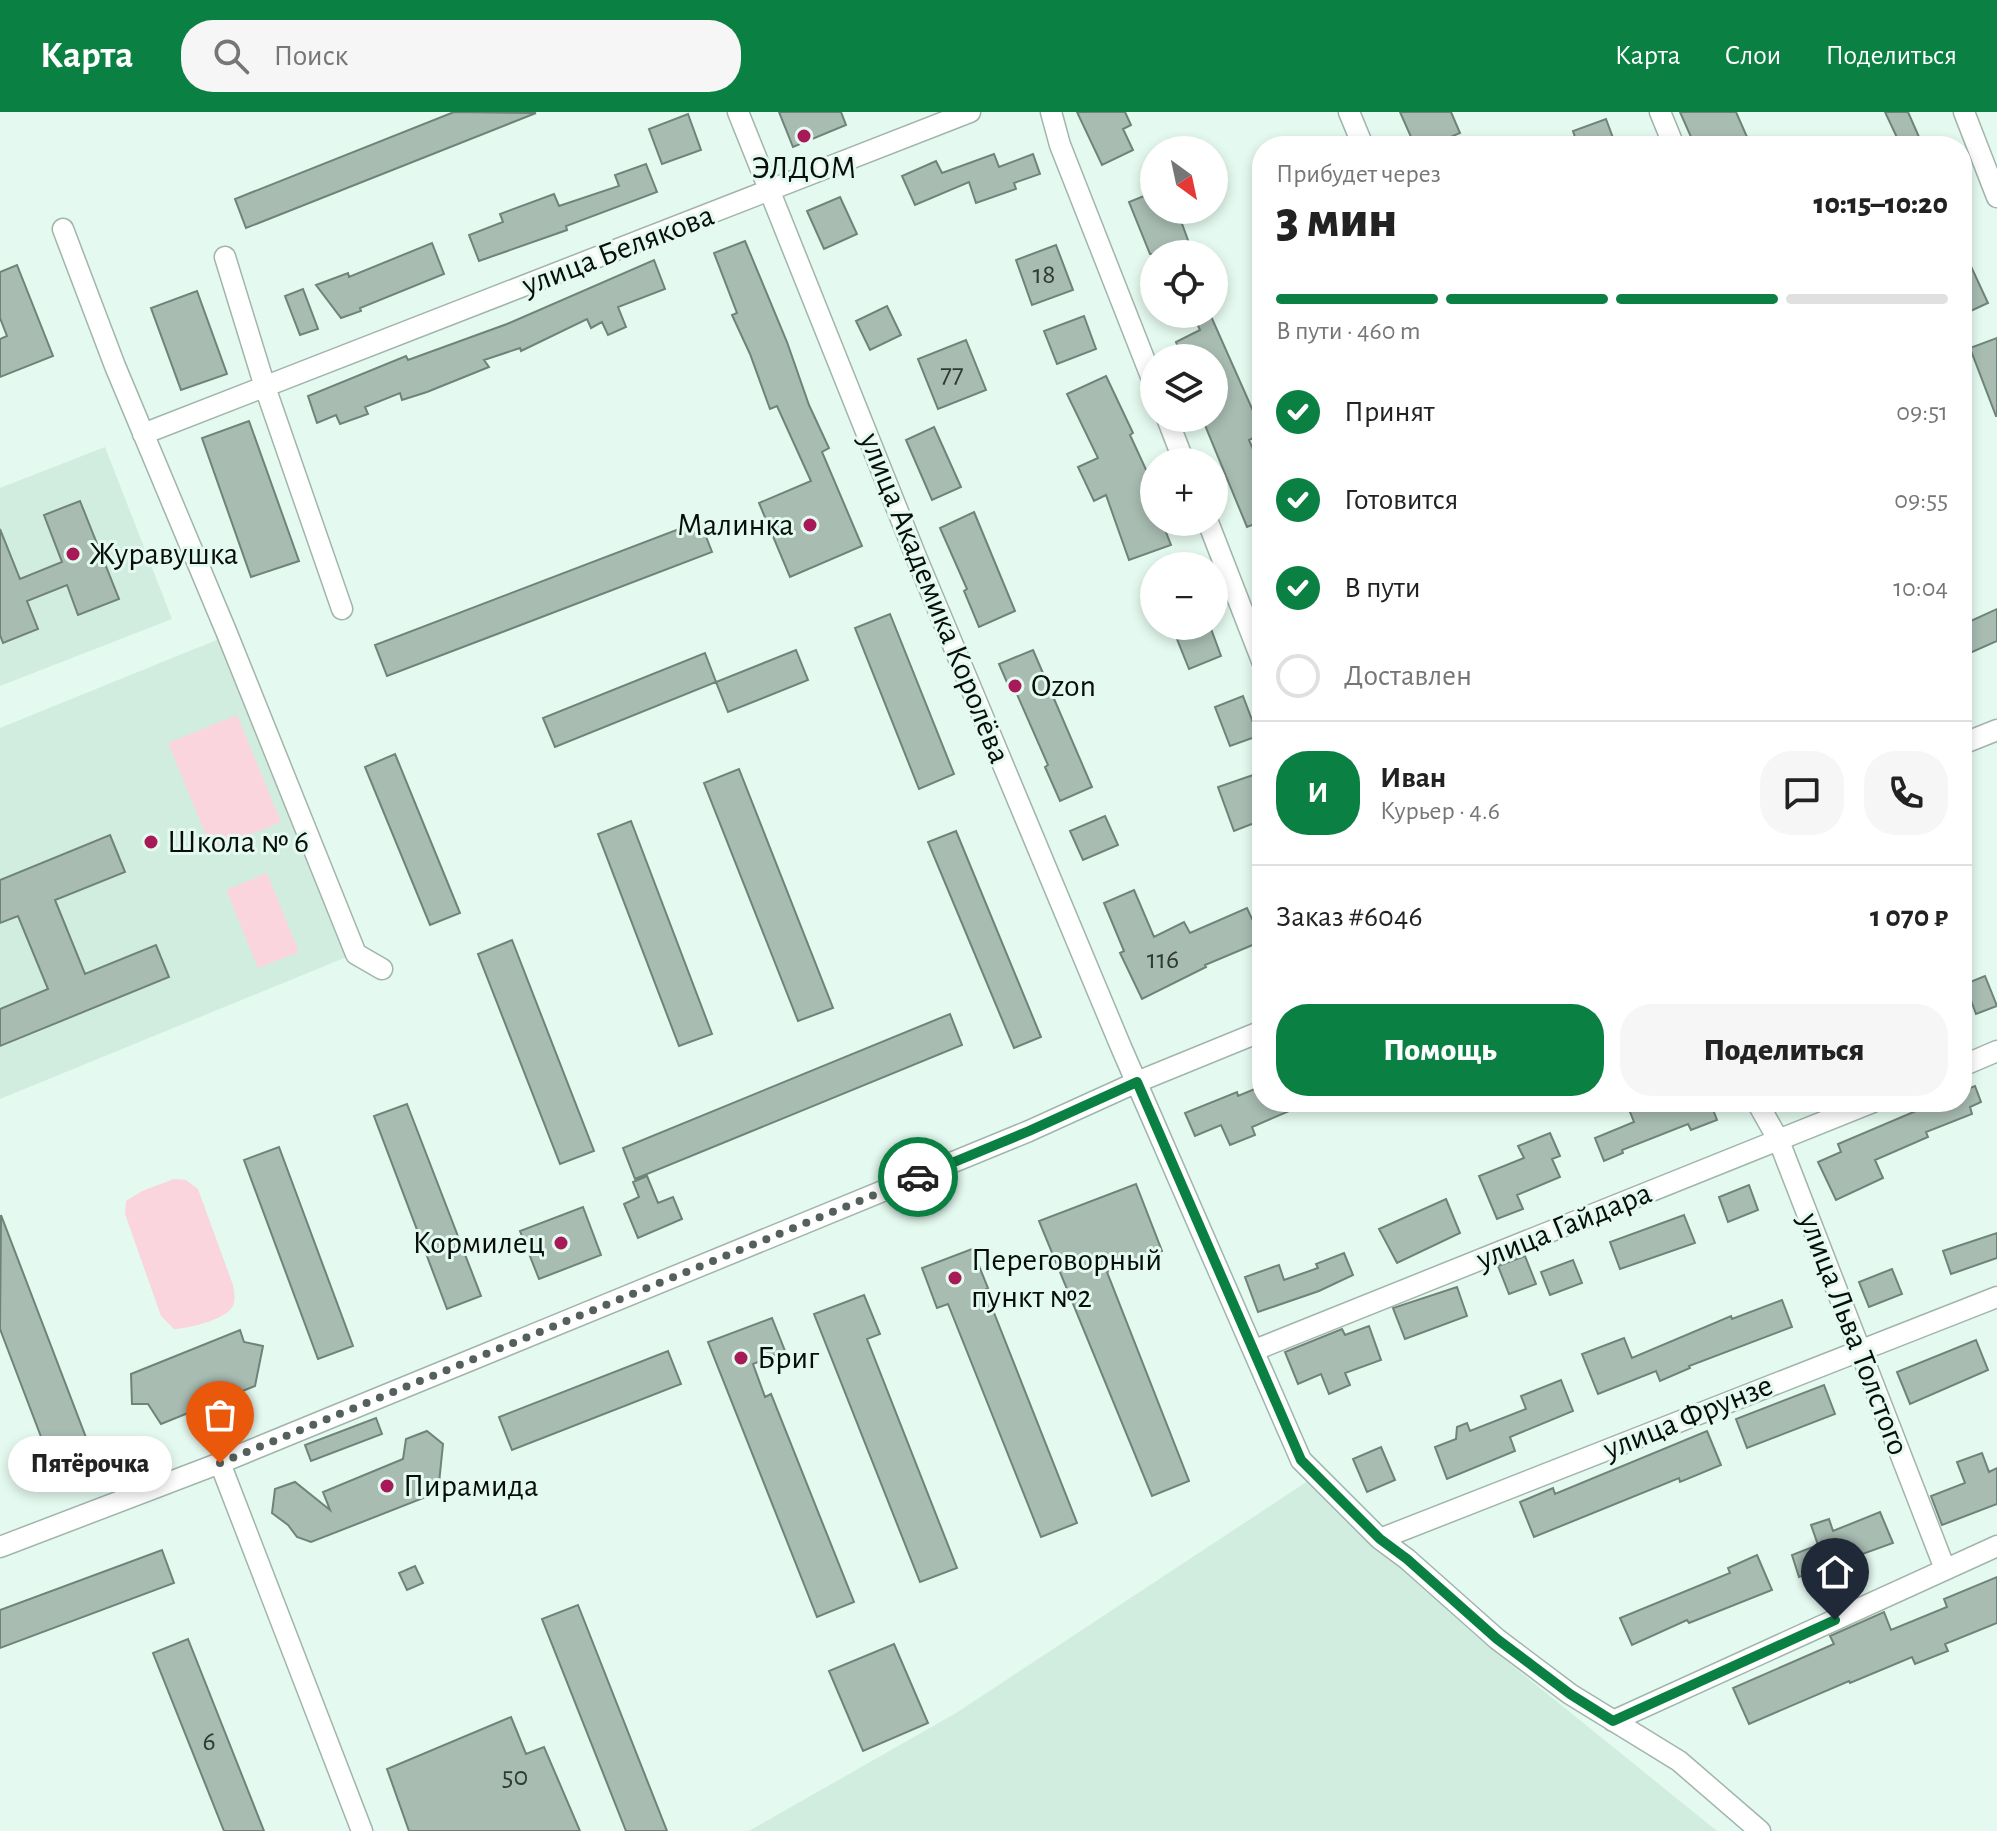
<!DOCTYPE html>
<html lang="ru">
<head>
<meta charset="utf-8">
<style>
	body { margin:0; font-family:"Alegreya Sans",sans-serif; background:#f6f6f6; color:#222; height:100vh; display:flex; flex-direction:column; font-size:30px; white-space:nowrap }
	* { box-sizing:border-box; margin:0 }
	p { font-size:26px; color:#767676 }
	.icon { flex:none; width:44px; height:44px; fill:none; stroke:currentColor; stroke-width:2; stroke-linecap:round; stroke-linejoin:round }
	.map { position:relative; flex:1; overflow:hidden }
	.sheet { position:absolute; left:1252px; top:24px; width:720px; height:976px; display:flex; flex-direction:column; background:#fff; border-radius:32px; box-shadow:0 4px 12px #0003 }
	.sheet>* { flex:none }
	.needle { width:52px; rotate:147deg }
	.tools { position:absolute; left:1140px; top:24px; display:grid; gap:16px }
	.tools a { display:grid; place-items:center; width:88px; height:88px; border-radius:50%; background:#fff; box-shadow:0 4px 12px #0003; font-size:40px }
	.pin { position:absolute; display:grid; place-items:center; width:68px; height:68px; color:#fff; margin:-82px -34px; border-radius:50% 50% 50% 0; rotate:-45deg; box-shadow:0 0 8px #0007 }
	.pin .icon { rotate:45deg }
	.courier { position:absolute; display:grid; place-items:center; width:80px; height:80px; margin:-40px; border:6px solid #0b8043; border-radius:50%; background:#fff; color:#222; box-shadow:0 2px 10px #0007 }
	.bubble { position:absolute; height:56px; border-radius:28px; background:#fff; box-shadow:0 4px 12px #0003; font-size:26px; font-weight:800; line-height:56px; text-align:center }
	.overview em { font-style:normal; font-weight:800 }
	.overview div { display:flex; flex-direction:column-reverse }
	.overview { display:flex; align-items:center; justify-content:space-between; height:136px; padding:0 24px }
	h1 { font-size:52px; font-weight:800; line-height:60px }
	.bar { display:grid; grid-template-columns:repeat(4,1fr); gap:12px 8px; align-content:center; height:96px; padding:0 24px }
	.bar i { height:10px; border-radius:6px; background:#e0e0e0 }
	.bar .active { background:#0b8043 }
	.bar p { grid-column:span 4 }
	.line { display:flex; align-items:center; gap:20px; padding:0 24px; border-top:2px solid #e0e0e0 }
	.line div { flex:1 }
	.round { display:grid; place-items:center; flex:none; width:84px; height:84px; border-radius:32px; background:#f6f6f6 }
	ol { padding:0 24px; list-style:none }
	li { display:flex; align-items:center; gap:24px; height:88px }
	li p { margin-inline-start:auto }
	li .icon { padding:8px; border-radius:50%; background:#0b8043; color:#fff; stroke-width:4 }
	li:last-child { color:#767676 }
	li i { width:44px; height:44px; border:4px solid #e0e0e0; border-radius:50% }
	.cta { display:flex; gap:16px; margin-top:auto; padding:16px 24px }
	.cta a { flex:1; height:92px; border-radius:32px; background:#0b8043; color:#fff; font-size:32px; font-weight:800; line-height:92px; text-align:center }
	.cta a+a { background:#f6f6f6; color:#222 }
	header { display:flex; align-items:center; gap:48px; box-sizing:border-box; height:112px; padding:0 40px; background:#0b8043; color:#fff }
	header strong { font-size:38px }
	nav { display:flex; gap:44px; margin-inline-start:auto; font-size:28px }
	.search { width:560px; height:72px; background:#f6f6f6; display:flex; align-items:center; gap:20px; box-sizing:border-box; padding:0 28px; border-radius:32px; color:#767676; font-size:30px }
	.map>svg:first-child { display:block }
	.built { fill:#d1ede0 }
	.green { fill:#fbd5de }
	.building { fill:#a8bcb2; stroke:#708379; stroke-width:2 }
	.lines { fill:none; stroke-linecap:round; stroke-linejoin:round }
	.minor-casing { stroke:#a1b5ab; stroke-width:23 }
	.minor { stroke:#fff; stroke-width:20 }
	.done { stroke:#54605b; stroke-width:8; stroke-dasharray:0 14.4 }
	.route { stroke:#0b8043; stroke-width:10 }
	.poi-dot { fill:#a81958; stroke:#e4f9ef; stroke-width:3 }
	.labels { text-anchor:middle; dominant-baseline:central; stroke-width:6; stroke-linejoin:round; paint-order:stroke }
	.number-label { font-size:28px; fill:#2f3a35 }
	.poi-label { font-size:32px; fill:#070e0b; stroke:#e4f9ef; text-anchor:start }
	.street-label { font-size:32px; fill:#070e0b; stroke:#e4f9ef }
</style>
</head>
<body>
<header>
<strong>Карта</strong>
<div class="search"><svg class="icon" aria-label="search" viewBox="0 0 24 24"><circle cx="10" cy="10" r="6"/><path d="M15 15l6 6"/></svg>Поиск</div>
<nav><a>Карта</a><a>Слои</a><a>Поделиться</a></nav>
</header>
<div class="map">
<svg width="1997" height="1719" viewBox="0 0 1997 1719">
	<rect width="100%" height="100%" fill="#e4f9ef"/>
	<path class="built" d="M105,335l67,172 -172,67v-198z
		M219,527l130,317 -349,143v-371z
		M1308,1369l169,156 240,194h-968l207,-118z"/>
	<path class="green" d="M237,603l44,107 -69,28 -44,-107z
		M267,761l32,79 -41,16 -32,-78z
		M174,1067l12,1 12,9 35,96c1,8 4,18 -3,25 -9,10 -43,19 -56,19l-13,-13 -36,-102 1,-13 16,-10z"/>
	<path class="building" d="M454,0l82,1 -290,115 -11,-29z
		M779,0h62l5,13 -53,22z
		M1077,0h48l6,13 -8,4 10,21 -31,15z
		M1400,0h51l9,21 -30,13h-15z
		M1680,0h56l15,34h-56z
		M1885,0h23l15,34h-22z
		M688,2l13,36 -39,14 -13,-35z
		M1606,7l10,27h-38l-5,-15z
		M994,42l5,13 34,-13 7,20 -26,9 2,6 -40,14 -7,-21 -54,23 -13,-29 34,-15 6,12z
		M646,52l11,28 -91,34 1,4 -88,31 -10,-26 34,-13 -3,-8 54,-20 5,12 60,-20 -4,-11z
		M1154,80v18h23l16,44h-43l-21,-52z
		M840,85l17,37 -33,15 -17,-38z
		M745,129l42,101 22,63 20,43 -7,4 40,94 -72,31 -31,-74 52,-22 -34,-75 -7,3 -20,-55 -18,-39 5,-2 -23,-60z
		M432,131l12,31 -84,34 1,3 -20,7 -25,-33 32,-12 1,4z
		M1056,133l17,45 -41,15 -16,-45z
		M1962,135l26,56 -26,12z
		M654,148l11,29 -47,18 8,20 -18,8 -6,-13 -11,6 -4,-9 -66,32 -1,-3 -36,12 5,7 -62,25 -25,8 -2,-7 -35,14 3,7 -28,10 -4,-9 -19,8 -9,-27 98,-40 2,4 99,-36z
		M17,153l36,91 -53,21v-38l7,-3 -7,-18v-46z
		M303,177l15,40 -18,6 -15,-39z
		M197,179l30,83 -46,16 -30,-82z
		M887,194l14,29 -31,15 -14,-29z
		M1193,202h17l52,117v3l-13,6 13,30v51l-15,6 -45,-109h12v-60h-32l-6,-16 24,-12z
		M1084,204l12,33 -39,15 -13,-33z
		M1997,226v78h-1l-26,-68z
		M966,228l20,50 -48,19 -20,-50z
		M1106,264l27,57 -3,2 24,52v35h8l9,23 -42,15 -23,-65 -12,6 -16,-34 20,-9 -31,-64z
		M249,309l50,140 -48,16 -49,-139z
		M934,315l27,60 -29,13 -26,-60z
		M80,389l39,98 -41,16 -11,-30 -40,16 11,28 -35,14 -3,-8v-106l20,50 42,-17 -18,-47z
		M974,400l41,99 -36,16 -15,-36 3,-2 -27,-61z
		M700,409l12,31 -325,124 -12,-31z
		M1997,497v32l-27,12 -2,-5 -6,3v-26z
		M890,502l64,160 -35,15 -64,-161z
		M1210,514l11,30 -32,13 -12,-30z
		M796,538l12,30 -80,32 -12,-30z
		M1033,538l59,137 -32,14 -15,-34 3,-2 -32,-73 -4,2 -13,-30z
		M705,541l11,29 -161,65 -12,-29z
		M1243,584l15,40 -28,10 -15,-39z
		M395,642l65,159 -30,12 -65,-158z
		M739,657l94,239 -35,13 -94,-238z
		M1262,660v48l-28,11 -16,-44z
		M1105,704l13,29 -35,15 -13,-29z
		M631,709l81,213 -33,12 -81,-212z
		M956,719l85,206 -27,11 -86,-206z
		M110,723l15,37 -70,28 30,74 71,-29 13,32 -169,69v-37l48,-20 -30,-73 -18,7v-43z
		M1134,778l20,47 30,-15 6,11 57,-25 5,11 10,-4v26l-57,24 1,2 -64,32 -22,-46 4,-2 -20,-48z
		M512,828l82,211 -34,13 -82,-210z
		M1985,864l12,30 -21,8 -11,-30z
		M950,902l12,31 -327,134 -12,-31z
		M1262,974v16h48l-58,25 3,8 -25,10 -9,-20 -26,11 -10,-23 52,-21 1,4z
		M1975,974l6,16 -11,5 2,7 -46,18 2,5 -53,23 8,18 -47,22 -18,-38 23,-10 -3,-8 99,-42h25v-11z
		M1641,990h69l7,18 -26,10 -3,-6 -66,26 1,3 -19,8 -9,-23 39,-16 -6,-15z
		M407,992l74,192 -34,13 -73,-193z
		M1550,1021l10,23 -8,3 8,18 -43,18 6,14 -26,10 -18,-43 45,-18 -6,-12z
		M279,1035l74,199 -35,13 -74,-199z
		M647,1064l11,27 15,-6 9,22 -44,19 -14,-34 15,-7 -6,-15z
		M1136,1072l26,67 -55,21 82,209 -37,15 -113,-275z
		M1749,1073l9,25 -30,12 -9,-25z
		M1446,1087l14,34 -63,30 -18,-34z
		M583,1095l18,48 -62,24 -19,-48z
		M1,1103l89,233 -39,15 -51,-134z
		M1684,1103l11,28 -75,26 -10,-27z
		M1997,1121v25l-46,16 -8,-23z
		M972,1137l16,39 -3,2 92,233 -36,14 -93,-233 -11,4 -15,-40z
		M1344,1141l9,22 -34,16 -61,21 -13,-35 34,-12 5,15 34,-12 -2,-4z
		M1525,1144l11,28 -27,10 -11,-28z
		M1573,1148l9,23 -32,12 -9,-23z
		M1892,1157l10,25 -33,13 -10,-25z
		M1457,1175l10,29 -62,23 -12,-31z
		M864,1183l16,39 -13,5 90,229 -37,14 -106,-268z
		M1782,1188l10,27 -103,39 1,2 -30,13 -4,-10 -58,23 -16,-40 42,-16 8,20 99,-42 1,3z
		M772,1206l13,33 -32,13 12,33 6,-3 83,208 -37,15 -109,-275z
		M1369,1214l12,34 -36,13 5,12 -21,9 -8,-20 -23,10 -13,-32 57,-23 3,6z
		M240,1218l4,12 19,4 -8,40 -94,38 -13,-20h-16l-1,-30z
		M1976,1228l12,30 -78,34 -13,-32z
		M668,1239l13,33 -169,66 -13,-33z
		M1561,1268l12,31 -63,26 5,14 -68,28 -12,-32 21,-8 1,-12 10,-4 3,8 56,-22 -5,-13z
		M1824,1273l11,29 -88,34 -11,-29z
		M376,1306l6,16 -71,27 -6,-16z
		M427,1319l16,13 -4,39 -8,12 -120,47 -14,-5 -9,-12 -16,-12 3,-24 20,-7 35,28 -7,-18 80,-33 3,-20z
		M1707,1319l14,34 -41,17 -1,-4 -145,59 -14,-35 33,-14 2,6z
		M1381,1335l14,33 -28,12 -14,-33z
		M1982,1341l7,19 8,-4v36l-55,21 -11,-29 34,-13 -8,-21z
		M1880,1400l13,31 -94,34 -7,-22 26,-10 -7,-20 18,-6 4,12z
		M162,1438l12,33 -174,65v-38z
		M1757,1443l15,35 -83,33 -2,-3 -55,25 -12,-27 110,-45 -2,-5z
		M415,1454l8,17 -16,7 -8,-17z
		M1997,1465v46l-52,21 3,7 -33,13 -3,-7 -62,26 -1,-2 -100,43 -16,-36 101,-44 -4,-8 54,-24 7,18 56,-23 -3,-8z
		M578,1493l89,226h-41l-84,-212z
		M188,1527l76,192h-40l-71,-178z
		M894,1532l34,79 -65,28 -34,-80z
		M511,1605l15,37 18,-7 36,84h-171l-22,-62z"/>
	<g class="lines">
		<g class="minor-casing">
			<path id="minor" d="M738,0l179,447 204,488 180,413 79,79 27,20 90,80 73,55 109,67 81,70
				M1051,0l9,33 94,239
				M1349,0l14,34
				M1660,0l14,34
				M1964,0l33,85
				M63,117l52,137 111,265 130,323 26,15
				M225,145l40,130 77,222
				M1167,306l17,44
				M143,322l827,-322
				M1208,410l54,139
				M1962,632l35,-14
				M1962,954l35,-15
				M1757,990l22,39 166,428
				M1255,1238l618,-248
				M220,1351l142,368
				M1380,1427l617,-242
				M0,1435l220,-84 809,-332 108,-49 125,-51
				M1613,1609l384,-175"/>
		</g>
		<use href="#minor" class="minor"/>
	</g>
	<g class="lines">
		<path class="done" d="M220,1351l698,-286"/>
		<path class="route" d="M918,1065l111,-46 108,-49 164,378 79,79 27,20 90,80 73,55 43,27 222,-101"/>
	</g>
	<g class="poi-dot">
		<circle cx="804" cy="24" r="8"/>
		<circle cx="810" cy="413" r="8"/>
		<circle cx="73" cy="442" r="8"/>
		<circle cx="1015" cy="574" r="8"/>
		<circle cx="151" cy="730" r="8"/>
		<circle cx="561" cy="1131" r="8"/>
		<circle cx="955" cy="1166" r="8"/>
		<circle cx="741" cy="1246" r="8"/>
		<circle cx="387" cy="1374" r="8"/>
	</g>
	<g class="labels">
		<g class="number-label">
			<text x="1044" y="163">18</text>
			<text x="952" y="262">77</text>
			<text x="1163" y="848">116</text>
			<text x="209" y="1630">6</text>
			<text x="515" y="1665">50</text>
		</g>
		<g class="poi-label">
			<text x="804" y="56" text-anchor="middle">ЭЛДОМ</text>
			<text x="794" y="413" text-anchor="end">Малинка</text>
			<text x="89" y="442">Журавушка</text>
			<text x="1031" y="574">Ozon</text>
			<text x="167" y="730">Школа № 6</text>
			<text x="545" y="1131" text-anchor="end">Кормилец</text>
			<text x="971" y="1148">Переговорный<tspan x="971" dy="37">пункт №2</tspan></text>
			<text x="757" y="1246">Бриг</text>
			<text x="403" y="1374">Пирамида</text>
		</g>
		<g class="street-label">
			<text transform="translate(618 138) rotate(-21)">улица Белякова</text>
			<text transform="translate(935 486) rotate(68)">улица Академика Королёва</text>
			<text transform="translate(1564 1114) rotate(-22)">улица Гайдара</text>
			<text transform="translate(1854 1222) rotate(69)">улица Льва Толстого</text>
			<text transform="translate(1688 1305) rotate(-22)">улица Фрунзе</text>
		</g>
	</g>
</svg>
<div class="tools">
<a><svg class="needle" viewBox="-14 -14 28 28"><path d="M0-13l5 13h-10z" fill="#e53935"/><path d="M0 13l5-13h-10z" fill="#767676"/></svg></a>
<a><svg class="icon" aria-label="locate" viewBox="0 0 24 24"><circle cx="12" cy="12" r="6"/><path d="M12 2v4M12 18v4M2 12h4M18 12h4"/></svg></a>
<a><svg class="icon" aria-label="layers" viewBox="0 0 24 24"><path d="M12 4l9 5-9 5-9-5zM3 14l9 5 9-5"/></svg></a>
<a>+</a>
<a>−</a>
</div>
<div class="pin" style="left:220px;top:1351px;background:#ea580c"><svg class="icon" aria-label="bag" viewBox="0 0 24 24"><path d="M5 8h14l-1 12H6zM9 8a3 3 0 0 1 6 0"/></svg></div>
<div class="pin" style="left:1835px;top:1508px;background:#1f2937"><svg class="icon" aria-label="home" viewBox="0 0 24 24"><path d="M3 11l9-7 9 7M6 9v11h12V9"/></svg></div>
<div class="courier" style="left:918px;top:1065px"><svg class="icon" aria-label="car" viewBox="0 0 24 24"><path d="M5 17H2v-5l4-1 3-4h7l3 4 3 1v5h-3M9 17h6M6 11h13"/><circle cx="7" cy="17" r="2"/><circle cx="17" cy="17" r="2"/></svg></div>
<div class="bubble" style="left:8px;top:1324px;width:164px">Пятёрочка</div>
<section class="sheet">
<div class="overview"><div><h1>3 мин</h1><p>Прибудет через</p></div><em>10:15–10:20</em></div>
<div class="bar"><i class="active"></i><i class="active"></i><i class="active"></i><i></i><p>В пути · 460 m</p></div>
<ol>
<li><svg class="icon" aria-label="check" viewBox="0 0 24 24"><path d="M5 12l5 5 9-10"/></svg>Принят<p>09:51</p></li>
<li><svg class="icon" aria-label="check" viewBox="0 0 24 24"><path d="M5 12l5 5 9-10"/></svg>Готовится<p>09:55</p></li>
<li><svg class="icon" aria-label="check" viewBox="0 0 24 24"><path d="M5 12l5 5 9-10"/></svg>В пути<p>10:04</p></li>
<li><i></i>Доставлен</li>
</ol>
<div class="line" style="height:144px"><b class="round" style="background:#0b8043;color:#fff">И</b><div><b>Иван</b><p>Курьер · 4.6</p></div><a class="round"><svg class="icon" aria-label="chat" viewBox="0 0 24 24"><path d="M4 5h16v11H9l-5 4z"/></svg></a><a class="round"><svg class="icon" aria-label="phone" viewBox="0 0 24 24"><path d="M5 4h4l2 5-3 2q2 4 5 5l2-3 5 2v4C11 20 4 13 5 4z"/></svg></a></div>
<div class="line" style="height:104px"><div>Заказ #6046</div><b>1 070 ₽</b></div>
<div class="cta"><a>Помощь</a><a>Поделиться</a></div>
</section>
</div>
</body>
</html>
